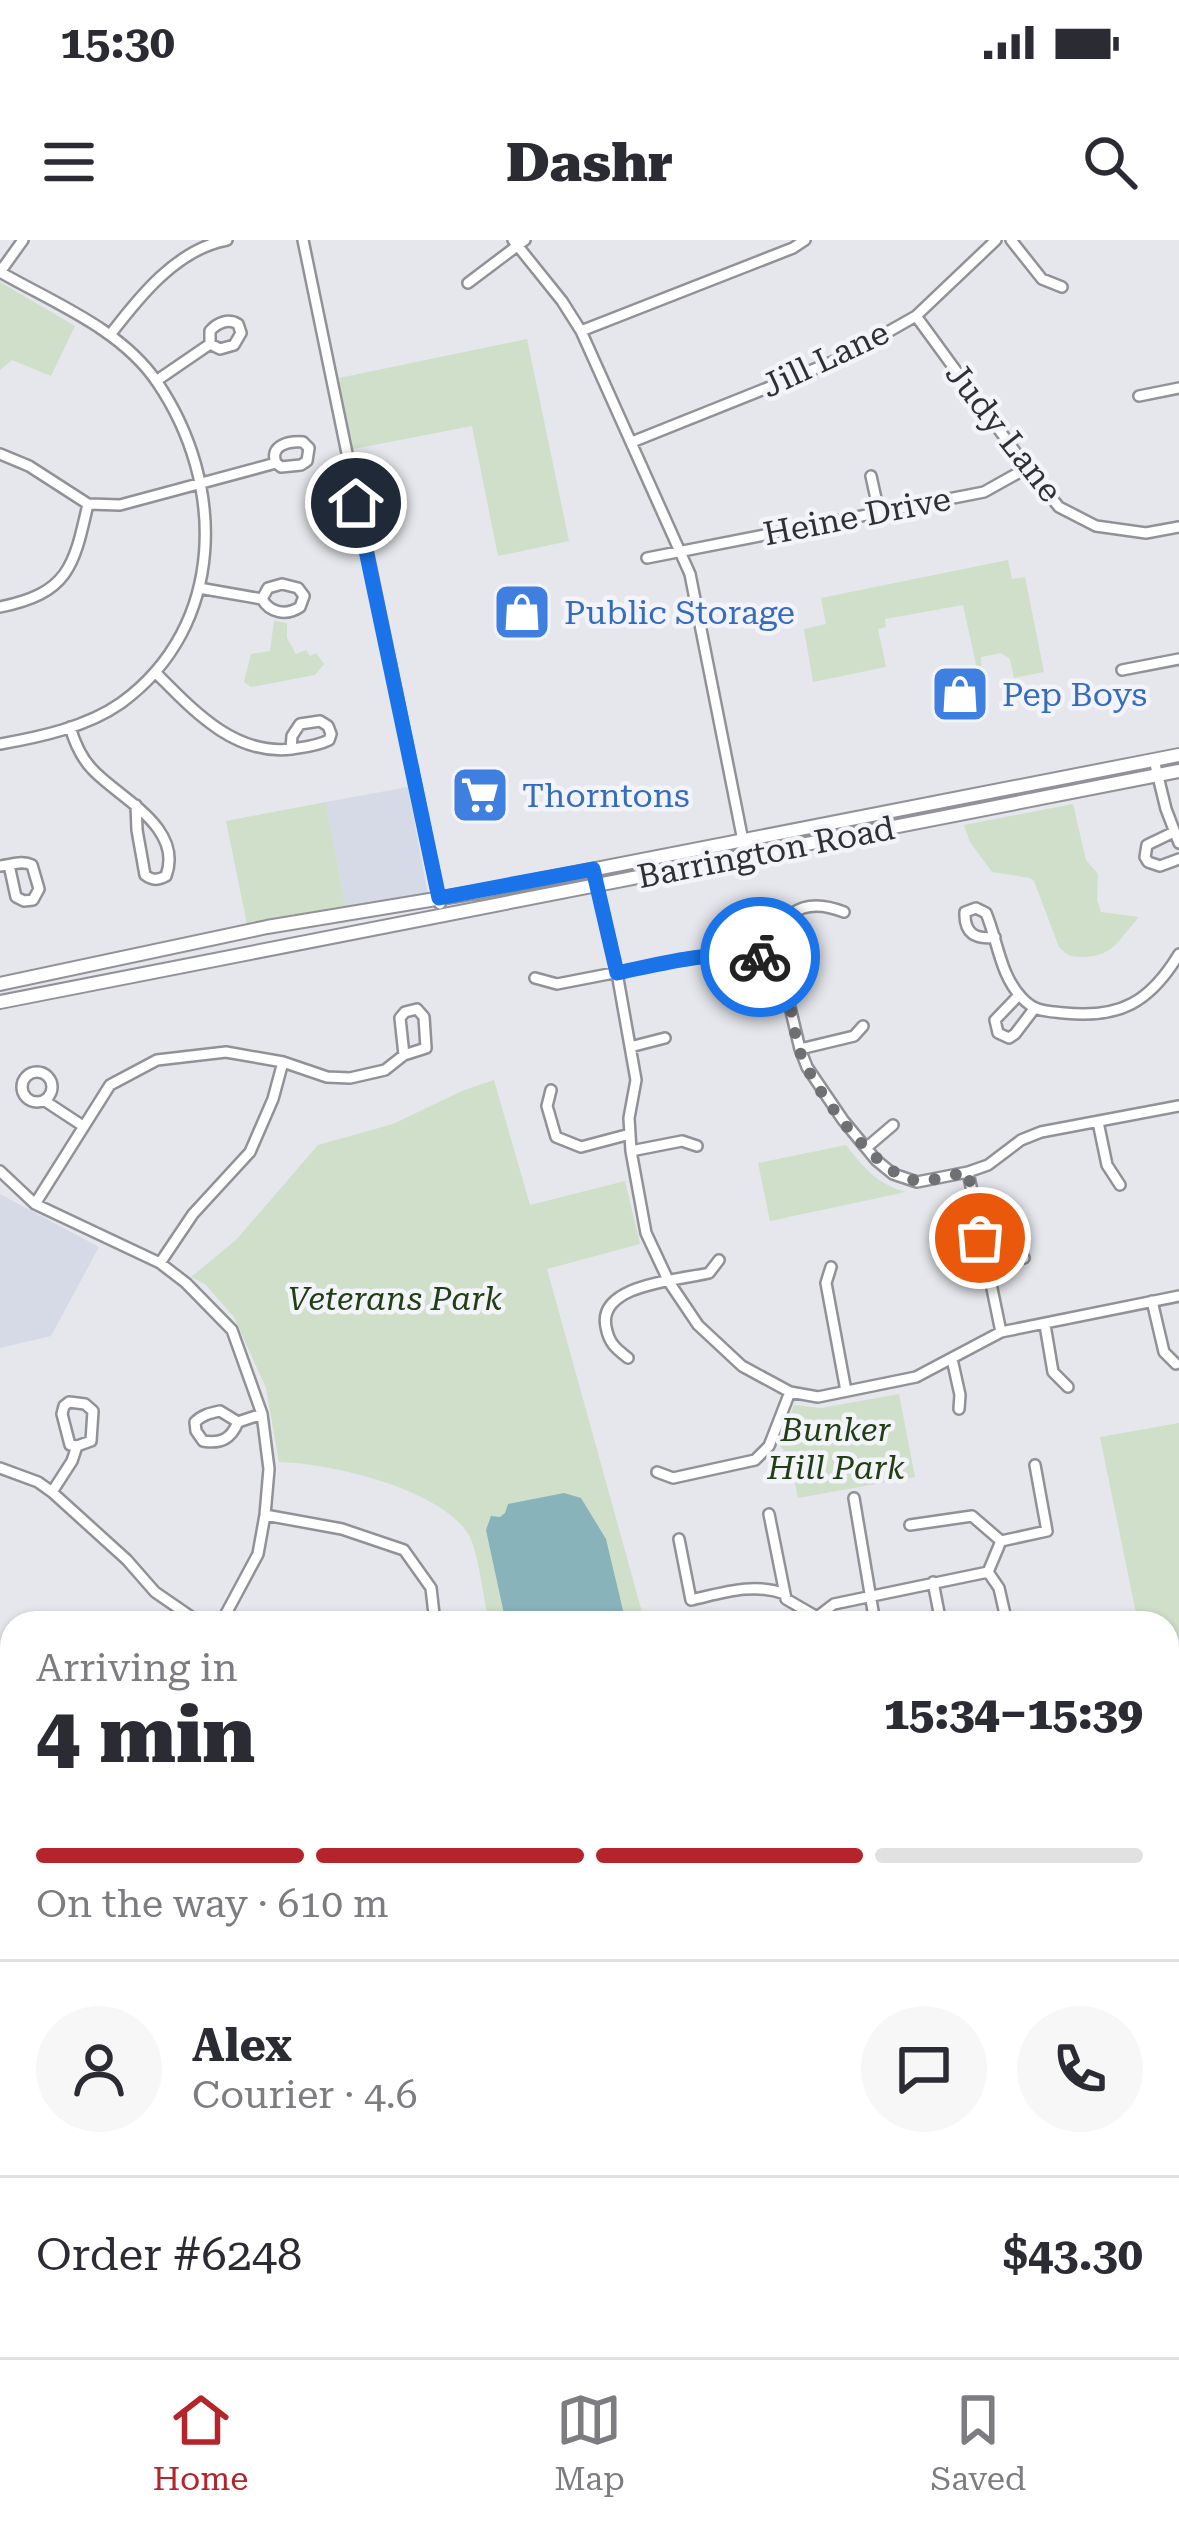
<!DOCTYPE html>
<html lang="en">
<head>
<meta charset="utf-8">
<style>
	body { margin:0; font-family:"Roboto Serif",serif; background:#f7f7f7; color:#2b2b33; height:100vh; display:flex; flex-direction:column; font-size:45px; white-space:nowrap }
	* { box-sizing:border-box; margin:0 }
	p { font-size:39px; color:#7c7c81 }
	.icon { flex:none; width:66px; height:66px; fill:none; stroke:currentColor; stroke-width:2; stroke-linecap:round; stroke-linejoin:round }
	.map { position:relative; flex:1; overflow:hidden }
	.drawer { position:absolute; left:0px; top:1371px; width:1179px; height:747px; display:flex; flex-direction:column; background:#fff; border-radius:36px 36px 0 0; box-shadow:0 3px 9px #0004 }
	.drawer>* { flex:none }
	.pin { position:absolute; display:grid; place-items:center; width:102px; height:102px; color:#fff; margin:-51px; border:6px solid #fff; border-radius:50%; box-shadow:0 3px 12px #0007 }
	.courier { position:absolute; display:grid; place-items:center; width:120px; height:120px; margin:-60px; border:9px solid #1a73e8; border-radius:50%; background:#fff; color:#222; box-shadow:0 3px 15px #0007 }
	.summary em { font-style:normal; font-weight:800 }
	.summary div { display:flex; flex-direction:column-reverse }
	.summary { display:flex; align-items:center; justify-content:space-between; height:204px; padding:0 36px }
	h1 { font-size:78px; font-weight:800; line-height:90px }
	.bar { display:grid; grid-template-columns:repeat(4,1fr); gap:18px 12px; align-content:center; height:144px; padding:0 36px }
	.bar i { height:15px; border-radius:9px; background:#e1e1e2 }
	.bar .selected { background:#b5242a }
	.bar p { grid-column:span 4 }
	.line { display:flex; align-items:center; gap:30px; padding:0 36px; border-top:3px solid #e1e1e2 }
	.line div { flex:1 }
	.round { display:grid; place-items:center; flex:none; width:126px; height:126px; border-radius:63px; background:#f7f7f7 }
	.status { display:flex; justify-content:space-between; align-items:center; height:84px; padding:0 60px; background:#fff; direction:ltr }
	.status svg { height:33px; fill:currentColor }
	header { display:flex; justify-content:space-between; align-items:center; height:156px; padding:0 36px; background:#fff; font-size:54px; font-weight:800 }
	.dock { display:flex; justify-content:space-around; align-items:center; height:168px; border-top:3px solid #e1e1e2; background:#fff; font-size:33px; color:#7c7c81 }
	.dock a { display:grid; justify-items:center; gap:6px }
	.dock .selected { color:#b5242a }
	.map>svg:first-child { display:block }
	.built { fill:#d6dae6 }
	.green { fill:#cfdfc9 }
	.water { fill:#89b3ba }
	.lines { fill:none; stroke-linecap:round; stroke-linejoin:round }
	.minor-casing { stroke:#919297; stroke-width:14 }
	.tertiary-casing { stroke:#919297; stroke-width:15 }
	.secondary-casing { stroke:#919297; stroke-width:16 }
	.minor { stroke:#fff; stroke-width:9 }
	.tertiary { stroke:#fff; stroke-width:10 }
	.secondary { stroke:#fff; stroke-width:12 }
	.done { stroke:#6f7073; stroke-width:12; stroke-dasharray:0 21.6 }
	.route { stroke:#1a73e8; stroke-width:15 }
	.labels { text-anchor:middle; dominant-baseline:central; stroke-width:9; stroke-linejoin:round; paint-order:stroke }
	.street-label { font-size:33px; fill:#2f3032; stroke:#f3f4f9 }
	.shop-label { font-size:33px; fill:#366cbe; stroke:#f3f4f9; text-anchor:start }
	.park-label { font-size:33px; font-style:italic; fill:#213e14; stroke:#f3f4f9 }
</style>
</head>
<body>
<div class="status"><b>15:30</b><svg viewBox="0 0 49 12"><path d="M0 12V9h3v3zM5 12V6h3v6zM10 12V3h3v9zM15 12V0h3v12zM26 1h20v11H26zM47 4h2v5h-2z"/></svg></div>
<header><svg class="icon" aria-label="menu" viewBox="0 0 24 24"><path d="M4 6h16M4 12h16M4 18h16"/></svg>Dashr<svg class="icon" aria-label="search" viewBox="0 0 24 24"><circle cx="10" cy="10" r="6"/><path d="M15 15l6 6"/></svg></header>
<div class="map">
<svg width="1179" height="2117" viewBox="0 0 1179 2117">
	<rect width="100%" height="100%" fill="#e5e7ec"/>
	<path class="built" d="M408,547l20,108 -82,15 -20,-108z
		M0,954l99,53 -48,89 -51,12z
		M517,2106h203l-13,11h-188z"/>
	<path class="green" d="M0,42l75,44 -24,50 -39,-16 -12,10z
		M527,99l42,202 -71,15 -26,-130 -119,23 -14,-71z
		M1008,320l4,19 13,-2 19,95 -30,6 -4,-19 -9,-6 -20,4 1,35 -19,-87 -78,14 1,8 -8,2 8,38 -73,15 -9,-53 22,-5 -5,-26z
		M274,381l13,2v15l9,16 10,-4 4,6 6,-3 8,11 -9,11 -64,12 -7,-5 7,-28 19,-3z
		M326,562l20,108 -98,19 -22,-108z
		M1073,564l13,56 12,14 -1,26 4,12 38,5c-18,19 -24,39 -54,40 -12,0 -17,0 -26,-10l-25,-66 -4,-3 -38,-6 -22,-30 -6,-17z
		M494,840l36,125 95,-24 15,63 -93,25 98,354h-156c-5,-21 -11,-76 -22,-91 -30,-44 -138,-69 -188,-70l-13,-74 -32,-71 -29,-33 -14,-7 45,-37 82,-95 75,-21 69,-33z
		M846,905c18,23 31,39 60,47l-136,29 -12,-58z
		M899,1154l16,83 -117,21 -9,-43 -10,-10 15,-40 27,3z
		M1179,1183v213l-12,2v-15h-29l-38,-186z
		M52,2106h464l3,11h-469z"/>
	<path class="water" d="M564,1253l17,5 25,41 20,84h-120l-20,-93 5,-14 9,1 5,-4 3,-9z
		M1167,1864l12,6v190l-12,4z"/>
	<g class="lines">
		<g class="minor-casing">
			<path id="minor" d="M303,0l137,664
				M513,0l49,61 19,30 109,243 56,282
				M1011,0l31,39 20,8
				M0,32c54,31 121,57 157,110 69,101 70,244 -36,321 -34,24 -81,34 -121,41
				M0,32l23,-32
				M468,43l57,-43
				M916,76l111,152 32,39 37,19 50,7 33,-6
				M581,91l212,-83 12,-8
				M110,95c29,-38 67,-86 117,-95
				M156,141l54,-37v-13c7,-8 18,-13 28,-7l3,9 -7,12 -14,4 -10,-5
				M1139,156l40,-8
				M632,202l210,-84 74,-42 80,-76
				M0,214l29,12 59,38 32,1 156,-42 5,4 20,-2 6,-4 2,-13 -6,-6c-14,-1 -34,3 -27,21
				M871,236l8,36
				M647,318l337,-66 43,-24
				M199,348l63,11c8,14 24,17 38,8l4,-11 -6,-8 -16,-4 -14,4 -6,11
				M0,367c69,-14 74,-41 88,-103
				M1122,430l57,-11
				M155,432c38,38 79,84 137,77 13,-2 25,-3 37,-9l2,-6 -3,-8 -8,-5 -20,3 -8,12 -1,13
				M70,487c5,17 11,31 23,43 26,28 91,57 73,106 -8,4 -13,5 -21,-1l-8,-45 -1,-25
				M1154,520l12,49 13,34
				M1174,592l-27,13 -2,12 3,5 12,4 19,-7
				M0,626c11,-1 22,-6 32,-1l7,24 -6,11 -9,1 -8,-4 -7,-32
				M593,629l24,104 19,107 -7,38 2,33 15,82 23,49 29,43 44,41 48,26 28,5 98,-20 85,-45 178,-36
				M995,697c-20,3 -31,-4 -30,-25l11,-4 10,5c12,29 14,62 36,85 13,14 24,13 42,15 56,6 86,-11 115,-59
				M762,717c19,-37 34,-64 82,-45
				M535,738l22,6 129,-25 46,-6 30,4 22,25 16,67 7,18 36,53 33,40 17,14 24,8 51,-10 20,-7 33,-25 20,-8 138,-26
				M1019,755l-24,25 3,13 11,5 6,-4 19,-25
				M630,807l35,-9
				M800,809l54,-13 9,-10
				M22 847a15 15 0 1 1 30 0a15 15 0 1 1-30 0Z
				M551,850l-4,16 9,31 25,10 49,-13
				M45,861l38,25
				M1098,882l9,43 13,20
				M866,908l27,-23
				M631,911l51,-10 15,5
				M0,931l35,33 125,59 26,20 46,47 30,84 7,55 -4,46 -7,39 -37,69
				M968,932l33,160
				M35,964l75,-119 47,-25 69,-8 57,10 44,15 23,1 35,-8 19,-15 22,-7 -2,-31 -7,-8 -12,3 -5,6 4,37
				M943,1004l37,-7
				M160,1023l33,-49 57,-62 23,-53 10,-37
				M988,1026l36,-8
				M831,1027l-5,16 20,108
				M1152,1061l12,51 12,12
				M1045,1085l8,47 15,15
				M628,1118c-13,-10 -19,-15 -22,-31 -9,-43 74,-47 103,-54l10,-13
				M952,1119l8,36 -1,14
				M69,1162l16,2 8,7 -2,30 -14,5 -7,-1 -8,-31 2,-8z
				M238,1182l-18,-11c-10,2 -18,4 -25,11l1,9 7,10c18,3 28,-2 35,-19l24,-8
				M0,1228l38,14 14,10 75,68 28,32 45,31
				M657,1232l16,6 82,-18 14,-14 21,-54
				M52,1252l20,-31 5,-15
				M854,1258l21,125
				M769,1274l17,85 31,18
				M265,1275l77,14 62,21 27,38 4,35
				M910,1285l62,-9 29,25
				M679,1299l12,61c31,-7 63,-18 94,-6
				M1001,1301l46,-10 -12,-66
				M988,1332l11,16 8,35
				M988,1332l13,-31
				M933,1342l8,41
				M817,1383v-6l17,-13 154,-32
				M1167,1514l12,-2
				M0,1586l11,-52
				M1167,1654l12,-2
				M0,1894l12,3
				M0,2004l12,3
				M997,2106l2,11"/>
		</g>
		<g class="tertiary-casing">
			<path id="tertiary" d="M1167,1419l12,-2
				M0,1531l12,3
				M0,2073l12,-50
				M745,2106l10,11"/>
		</g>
		<g class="secondary-casing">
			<path id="secondary" d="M0,744l267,-57 211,-35 701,-137
				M0,762l1179,-231"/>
		</g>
		<use href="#minor" class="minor"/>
		<use href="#tertiary" class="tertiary"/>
		<use href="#secondary" class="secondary"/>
	</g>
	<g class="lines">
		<path class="done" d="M760,717c35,28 28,54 39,92 11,36 76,124 114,131 16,3 38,-5 55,-8l12,66"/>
		<path class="route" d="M356,263l83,395 154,-29 24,104c48,-10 95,-23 143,-16"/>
	</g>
	<defs>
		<g id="shop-square" transform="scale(3)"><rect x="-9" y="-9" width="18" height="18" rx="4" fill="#3f7fe0" stroke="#f3f4f9"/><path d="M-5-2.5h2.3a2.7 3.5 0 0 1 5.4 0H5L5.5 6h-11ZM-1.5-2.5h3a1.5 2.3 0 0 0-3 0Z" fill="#fff"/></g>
		<g id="supermarket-square" transform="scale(3)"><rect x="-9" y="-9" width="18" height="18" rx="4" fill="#3f7fe0" stroke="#f3f4f9"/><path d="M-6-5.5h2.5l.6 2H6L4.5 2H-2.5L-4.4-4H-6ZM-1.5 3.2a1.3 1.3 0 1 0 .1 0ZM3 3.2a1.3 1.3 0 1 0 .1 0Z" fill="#fff"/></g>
	</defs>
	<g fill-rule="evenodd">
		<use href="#shop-square" x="522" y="372"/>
		<use href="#shop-square" x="960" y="454"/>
		<use href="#supermarket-square" x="480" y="555"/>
	</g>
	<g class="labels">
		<g class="street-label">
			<text transform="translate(825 119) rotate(-25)">Jill Lane</text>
			<text transform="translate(1004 192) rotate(52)">Judy Lane</text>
			<text transform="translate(857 276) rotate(-11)">Heine Drive</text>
			<text transform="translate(766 612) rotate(-11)">Barrington Road</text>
		</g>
		<g class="shop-label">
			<text x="564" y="372">Public Storage</text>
			<text x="1002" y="454">Pep Boys</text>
			<text x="522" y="555">Thorntons</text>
		</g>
		<g class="park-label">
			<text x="395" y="1058">Veterans Park</text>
			<text x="836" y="1189">Bunker<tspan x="836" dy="38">Hill Park</tspan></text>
		</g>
	</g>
</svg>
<div class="pin" style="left:980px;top:998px;background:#ea580c"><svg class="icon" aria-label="bag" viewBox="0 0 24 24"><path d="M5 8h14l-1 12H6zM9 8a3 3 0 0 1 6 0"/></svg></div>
<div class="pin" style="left:356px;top:263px;background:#1f2937"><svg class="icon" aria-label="home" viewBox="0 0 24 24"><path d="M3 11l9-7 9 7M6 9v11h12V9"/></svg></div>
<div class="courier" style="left:760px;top:717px"><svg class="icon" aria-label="bike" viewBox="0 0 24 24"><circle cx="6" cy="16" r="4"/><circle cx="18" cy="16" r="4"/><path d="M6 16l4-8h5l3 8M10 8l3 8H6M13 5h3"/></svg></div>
<section class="drawer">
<div class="summary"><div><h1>4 min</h1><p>Arriving in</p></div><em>15:34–15:39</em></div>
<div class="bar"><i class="selected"></i><i class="selected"></i><i class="selected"></i><i></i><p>On the way · 610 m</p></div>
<div class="line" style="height:216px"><a class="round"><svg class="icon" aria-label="person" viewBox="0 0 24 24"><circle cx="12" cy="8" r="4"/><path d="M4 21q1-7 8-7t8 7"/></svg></a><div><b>Alex</b><p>Courier · 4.6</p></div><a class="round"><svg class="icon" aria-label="chat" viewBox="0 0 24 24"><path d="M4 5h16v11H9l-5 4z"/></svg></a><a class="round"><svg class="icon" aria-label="phone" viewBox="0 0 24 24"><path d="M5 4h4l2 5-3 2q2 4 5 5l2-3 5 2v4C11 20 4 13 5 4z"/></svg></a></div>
<div class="line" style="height:156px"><div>Order #6248</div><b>$43.30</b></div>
</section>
</div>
<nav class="dock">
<a class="selected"><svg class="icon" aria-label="home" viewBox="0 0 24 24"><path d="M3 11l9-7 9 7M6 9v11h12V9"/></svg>Home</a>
<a><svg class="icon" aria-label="map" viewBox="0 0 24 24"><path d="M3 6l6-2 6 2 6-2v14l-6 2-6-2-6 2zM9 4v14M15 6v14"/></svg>Map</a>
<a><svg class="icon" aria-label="saved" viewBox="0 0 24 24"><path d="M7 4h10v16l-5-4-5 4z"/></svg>Saved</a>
</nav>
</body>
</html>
